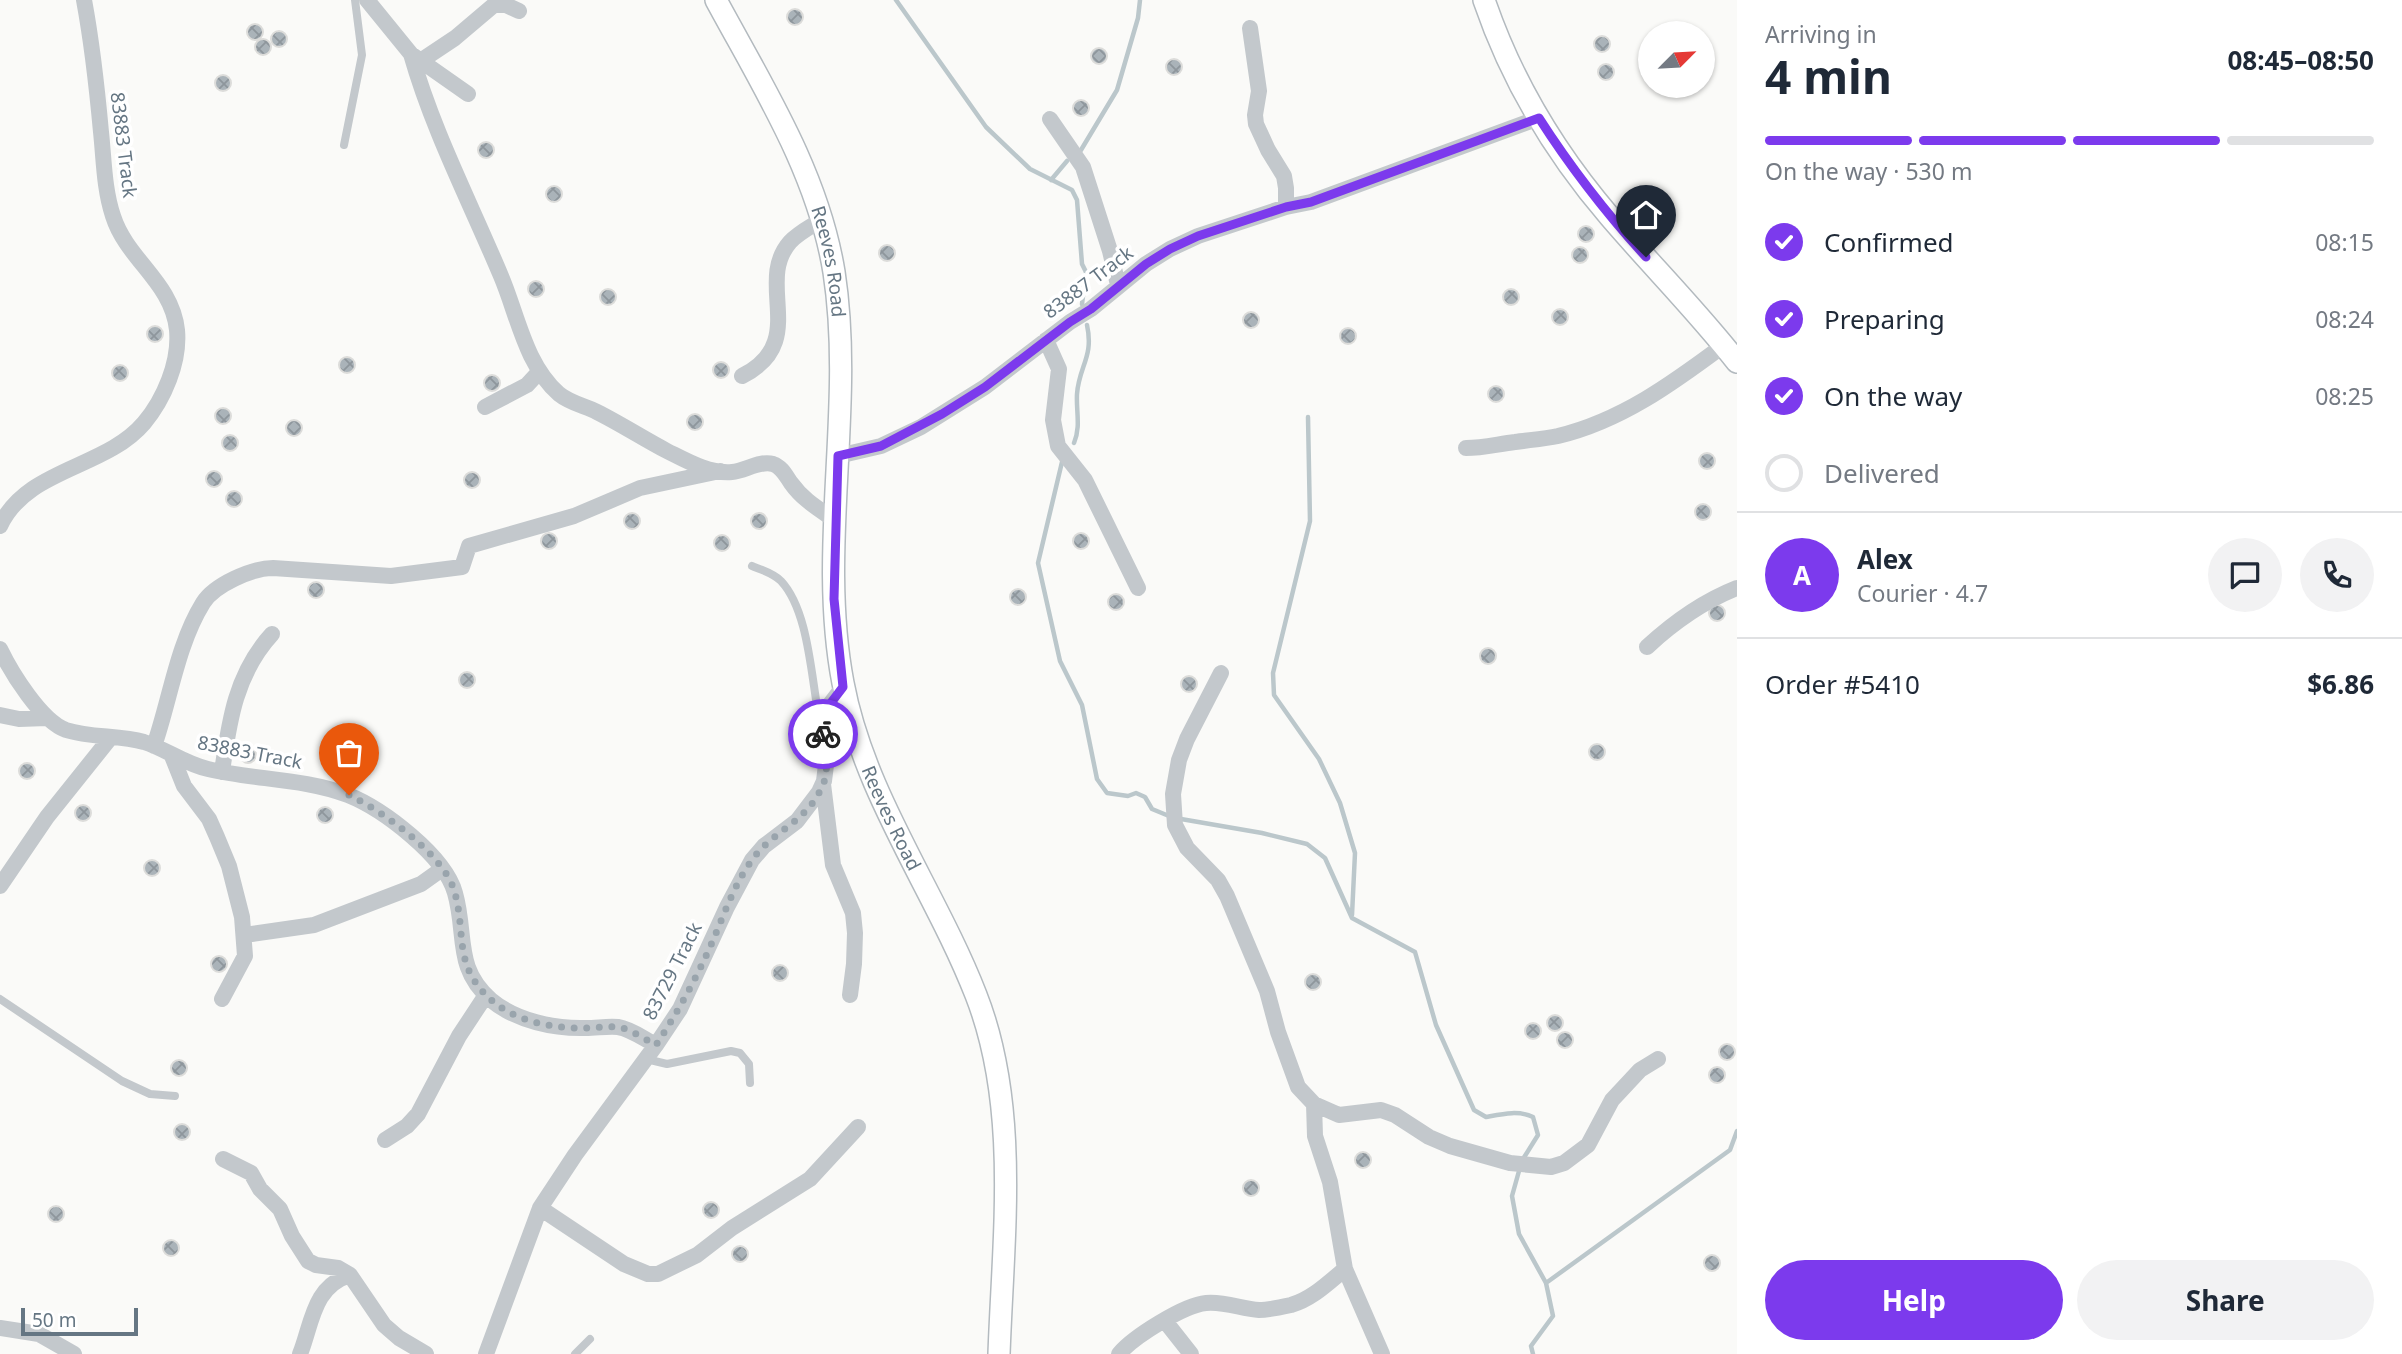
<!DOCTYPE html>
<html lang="en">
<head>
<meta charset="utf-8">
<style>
	body { margin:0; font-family:"Noto Sans",sans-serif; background:#f2f2f3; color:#1f2937; height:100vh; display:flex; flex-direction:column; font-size:26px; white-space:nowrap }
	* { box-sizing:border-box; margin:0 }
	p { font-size:23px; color:#747a83 }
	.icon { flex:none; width:38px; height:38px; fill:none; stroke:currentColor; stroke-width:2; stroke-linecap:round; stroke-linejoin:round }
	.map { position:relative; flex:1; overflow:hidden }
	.details { display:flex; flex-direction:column; background:#fff; width:665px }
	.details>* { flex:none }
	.needle { width:46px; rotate:66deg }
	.controls { position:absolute; left:1638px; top:21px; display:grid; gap:14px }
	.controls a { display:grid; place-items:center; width:77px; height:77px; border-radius:50%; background:#fff; box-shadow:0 2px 5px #0004; font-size:35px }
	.scale { position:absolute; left:21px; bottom:18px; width:117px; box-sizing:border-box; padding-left:7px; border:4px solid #657683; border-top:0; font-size:19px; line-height:24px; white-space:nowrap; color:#657683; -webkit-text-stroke:5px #fff; paint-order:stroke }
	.pin { position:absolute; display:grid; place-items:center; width:60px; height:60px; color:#fff; margin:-72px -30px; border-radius:50% 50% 50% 0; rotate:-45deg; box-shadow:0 0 7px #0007 }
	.pin .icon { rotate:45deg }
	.courier { position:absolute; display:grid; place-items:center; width:70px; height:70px; margin:-35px; border:5px solid #7c3aed; border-radius:50%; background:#fff; color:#222; box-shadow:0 2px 9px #0007 }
	.head em { font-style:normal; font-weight:700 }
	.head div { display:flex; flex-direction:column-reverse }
	.head { display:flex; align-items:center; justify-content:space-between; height:119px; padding:0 28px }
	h1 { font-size:46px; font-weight:700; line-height:52px }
	.bar { display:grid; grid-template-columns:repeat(4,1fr); gap:10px 7px; align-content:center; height:84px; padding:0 28px }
	.bar i { height:9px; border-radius:5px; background:#e0e1e3 }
	.bar .selected { background:#7c3aed }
	.bar p { grid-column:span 4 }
	.line { display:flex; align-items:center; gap:18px; padding:0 28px; border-top:2px solid #e0e1e3 }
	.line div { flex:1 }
	.round { display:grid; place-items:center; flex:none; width:74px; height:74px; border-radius:37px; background:#f2f2f3 }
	ol { padding:0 28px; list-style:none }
	li { display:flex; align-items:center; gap:21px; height:77px }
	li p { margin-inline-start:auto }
	li .icon { padding:7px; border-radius:50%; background:#7c3aed; color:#fff; stroke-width:4 }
	li:last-child { color:#747a83 }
	li i { width:38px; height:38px; border:4px solid #e0e1e3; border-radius:50% }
	.button { display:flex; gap:14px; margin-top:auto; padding:14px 28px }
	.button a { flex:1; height:80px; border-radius:42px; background:#7c3aed; color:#fff; font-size:28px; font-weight:700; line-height:80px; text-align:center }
	.button a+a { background:#f2f2f3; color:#1f2937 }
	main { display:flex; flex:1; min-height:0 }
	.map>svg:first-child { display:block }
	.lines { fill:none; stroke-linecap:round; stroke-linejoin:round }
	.stream { stroke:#bbc7cb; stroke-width:4.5 }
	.building { fill:url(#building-cross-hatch); stroke:#dcdcda; stroke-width:2 }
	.secondary-casing { stroke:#b3babf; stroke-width:24 }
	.lane { stroke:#c3c8cc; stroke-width:8 }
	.street { stroke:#c3c8cc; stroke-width:16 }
	.secondary { stroke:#fff; stroke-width:21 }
	.done { stroke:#99a4ac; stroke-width:7; stroke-dasharray:0 12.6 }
	.route { stroke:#7c3aed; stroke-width:9 }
	.labels { text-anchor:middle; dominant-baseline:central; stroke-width:7; stroke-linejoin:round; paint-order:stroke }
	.street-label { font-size:19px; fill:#657683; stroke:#fff }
</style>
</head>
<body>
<main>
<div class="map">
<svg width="1737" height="1354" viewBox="0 0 1737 1354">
	<defs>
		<pattern id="building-cross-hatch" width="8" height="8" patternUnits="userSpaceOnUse" patternTransform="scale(1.75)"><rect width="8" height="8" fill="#aab3b9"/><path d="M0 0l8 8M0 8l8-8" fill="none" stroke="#8e969c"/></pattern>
	</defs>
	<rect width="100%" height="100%" fill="#fafaf8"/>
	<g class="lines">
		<path class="stream" d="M896,0l90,127 44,42 42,21 5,10 5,64 4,8 -4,32
			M1081,150l36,-60 21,-72 2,-18
			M1051,180l16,-19
			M1308,417l2,104 -37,152 1,22 45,64 21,44 15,50 -3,62
			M1074,443c7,-17 2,-31 3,-49 2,-28 17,-37 10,-69
			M1062,462l-24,101 22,98 22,44 15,74 10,14 21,3 8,-3 9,4 7,12 17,7
			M1181,819l81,14 45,11 18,14 27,60 63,34 21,73 38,85 12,7c16,-3 32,-7 47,0l5,18 -15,24
			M1519,1171l-7,25 7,38 27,49 7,33 -22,30 2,8
			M1546,1283l184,-133 7,-19"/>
	</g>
	<path class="building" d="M787 17a8 8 0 1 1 16 0a8 8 0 1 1-16 0Z
		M247 32a8 8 0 1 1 16 0a8 8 0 1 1-16 0Z
		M271 39a8 8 0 1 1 16 0a8 8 0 1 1-16 0Z
		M1594 44a8 8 0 1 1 16 0a8 8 0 1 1-16 0Z
		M255 47a8 8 0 1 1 16 0a8 8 0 1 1-16 0Z
		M1091 56a8 8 0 1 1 16 0a8 8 0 1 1-16 0Z
		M1166 67a8 8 0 1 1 16 0a8 8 0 1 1-16 0Z
		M1598 72a8 8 0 1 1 16 0a8 8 0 1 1-16 0Z
		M215 83a8 8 0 1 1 16 0a8 8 0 1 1-16 0Z
		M1073 108a8 8 0 1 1 16 0a8 8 0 1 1-16 0Z
		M478 150a8 8 0 1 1 16 0a8 8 0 1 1-16 0Z
		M546 194a8 8 0 1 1 16 0a8 8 0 1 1-16 0Z
		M1578 234a8 8 0 1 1 16 0a8 8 0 1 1-16 0Z
		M879 253a8 8 0 1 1 16 0a8 8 0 1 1-16 0Z
		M1572 255a8 8 0 1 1 16 0a8 8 0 1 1-16 0Z
		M528 289a8 8 0 1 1 16 0a8 8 0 1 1-16 0Z
		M1503 297a8 8 0 1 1 16 0a8 8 0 1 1-16 0Z
		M600 297a8 8 0 1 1 16 0a8 8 0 1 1-16 0Z
		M1552 317a8 8 0 1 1 16 0a8 8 0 1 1-16 0Z
		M1243 320a8 8 0 1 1 16 0a8 8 0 1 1-16 0Z
		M147 334a8 8 0 1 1 16 0a8 8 0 1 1-16 0Z
		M1340 336a8 8 0 1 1 16 0a8 8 0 1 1-16 0Z
		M339 365a8 8 0 1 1 16 0a8 8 0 1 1-16 0Z
		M713 370a8 8 0 1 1 16 0a8 8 0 1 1-16 0Z
		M112 373a8 8 0 1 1 16 0a8 8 0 1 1-16 0Z
		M484 383a8 8 0 1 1 16 0a8 8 0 1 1-16 0Z
		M1488 394a8 8 0 1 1 16 0a8 8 0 1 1-16 0Z
		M215 416a8 8 0 1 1 16 0a8 8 0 1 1-16 0Z
		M687 422a8 8 0 1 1 16 0a8 8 0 1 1-16 0Z
		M286 428a8 8 0 1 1 16 0a8 8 0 1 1-16 0Z
		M222 443a8 8 0 1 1 16 0a8 8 0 1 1-16 0Z
		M1699 461a8 8 0 1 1 16 0a8 8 0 1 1-16 0Z
		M206 479a8 8 0 1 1 16 0a8 8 0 1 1-16 0Z
		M464 480a8 8 0 1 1 16 0a8 8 0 1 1-16 0Z
		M226 499a8 8 0 1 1 16 0a8 8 0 1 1-16 0Z
		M1695 512a8 8 0 1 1 16 0a8 8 0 1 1-16 0Z
		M624 521a8 8 0 1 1 16 0a8 8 0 1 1-16 0Z
		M751 521a8 8 0 1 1 16 0a8 8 0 1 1-16 0Z
		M541 541a8 8 0 1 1 16 0a8 8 0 1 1-16 0Z
		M1073 541a8 8 0 1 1 16 0a8 8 0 1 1-16 0Z
		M714 543a8 8 0 1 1 16 0a8 8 0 1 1-16 0Z
		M308 590a8 8 0 1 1 16 0a8 8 0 1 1-16 0Z
		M1010 597a8 8 0 1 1 16 0a8 8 0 1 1-16 0Z
		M1108 602a8 8 0 1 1 16 0a8 8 0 1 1-16 0Z
		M1709 613a8 8 0 1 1 16 0a8 8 0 1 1-16 0Z
		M1480 656a8 8 0 1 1 16 0a8 8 0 1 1-16 0Z
		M459 680a8 8 0 1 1 16 0a8 8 0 1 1-16 0Z
		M1181 684a8 8 0 1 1 16 0a8 8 0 1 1-16 0Z
		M1589 752a8 8 0 1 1 16 0a8 8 0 1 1-16 0Z
		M240 755a8 8 0 1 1 16 0a8 8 0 1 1-16 0Z
		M19 771a8 8 0 1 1 16 0a8 8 0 1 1-16 0Z
		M75 813a8 8 0 1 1 16 0a8 8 0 1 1-16 0Z
		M317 815a8 8 0 1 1 16 0a8 8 0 1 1-16 0Z
		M144 868a8 8 0 1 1 16 0a8 8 0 1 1-16 0Z
		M211 964a8 8 0 1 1 16 0a8 8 0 1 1-16 0Z
		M772 973a8 8 0 1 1 16 0a8 8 0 1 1-16 0Z
		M1305 982a8 8 0 1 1 16 0a8 8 0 1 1-16 0Z
		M1547 1023a8 8 0 1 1 16 0a8 8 0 1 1-16 0Z
		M1525 1031a8 8 0 1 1 16 0a8 8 0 1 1-16 0Z
		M1557 1040a8 8 0 1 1 16 0a8 8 0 1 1-16 0Z
		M1719 1052a8 8 0 1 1 16 0a8 8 0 1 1-16 0Z
		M171 1068a8 8 0 1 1 16 0a8 8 0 1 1-16 0Z
		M1709 1075a8 8 0 1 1 16 0a8 8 0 1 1-16 0Z
		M174 1132a8 8 0 1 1 16 0a8 8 0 1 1-16 0Z
		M1355 1160a8 8 0 1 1 16 0a8 8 0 1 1-16 0Z
		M1243 1188a8 8 0 1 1 16 0a8 8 0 1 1-16 0Z
		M703 1210a8 8 0 1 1 16 0a8 8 0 1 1-16 0Z
		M48 1214a8 8 0 1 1 16 0a8 8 0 1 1-16 0Z
		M163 1248a8 8 0 1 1 16 0a8 8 0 1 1-16 0Z
		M732 1254a8 8 0 1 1 16 0a8 8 0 1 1-16 0Z
		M1704 1263a8 8 0 1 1 16 0a8 8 0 1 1-16 0Z"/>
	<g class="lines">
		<g class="secondary-casing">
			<g id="secondary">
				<path id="s1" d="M716,0c47,87 102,173 118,272 21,136 -17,275 9,411 21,112 92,207 133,312 44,112 27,242 23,359"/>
				<path d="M1484,0c27,79 71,153 126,217 42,49 87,94 127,145"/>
			</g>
		</g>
		<path class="lane" d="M344,145l18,-90 -7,-55
			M752,566c10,4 21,7 29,15 28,30 30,97 38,136
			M0,999l122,82 28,13 25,2
			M646,1059l21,5 64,-13 9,2 9,11 1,19
			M575,1354l15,-15"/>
		<path class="street" d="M367,0l44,54 57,40
			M1250,28l9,63 -4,24 1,9 12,26 16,26 2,12v19
			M411,54c22,77 59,148 90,222 17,40 24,88 58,118 11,9 26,12 38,18 24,12 47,27 70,39 20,10 42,23 65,21 13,-1 28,-12 41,-8 9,3 13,12 18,19 12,17 28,26 45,38
			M419,62l36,-24 39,-33h12l13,6
			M1050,119l33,48 27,84 8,34
			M1046,340l13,29 -6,51 5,26 27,34 53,108
			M742,376c68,-34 12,-93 48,-134 8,-9 22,-16 31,-22
			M485,407l42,-22 12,-13
			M1466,448c17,0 32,-4 49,-6 14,-2 29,-3 43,-6 63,-15 115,-53 166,-91
			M838,456l43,-10 40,-19 64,-40 85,-65 21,-13 55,-45 24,-15 28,-13 88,-29 25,-5 228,-84
			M0,526c27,-58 105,-57 144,-103 20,-24 36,-61 33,-93 -5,-48 -50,-70 -64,-114 -9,-27 -9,-56 -12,-84 -4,-44 -9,-89 -17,-132
			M1647,647c26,-24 57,-46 90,-59
			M0,649c11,23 41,72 66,81 25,8 53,5 78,12 22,7 41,22 64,27 46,11 95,9 140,26 35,14 97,61 107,98 12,42 -1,75 36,107 25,21 64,29 95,28 11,0 21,-2 32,-1 13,2 26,12 38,18
			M1221,673l-34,66 -8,21 -6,34 2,31 12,23 31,32 9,16 40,95 11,41 20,55 16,17 1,32 15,46 15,87 37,85
			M0,715l19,4 28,-1
			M154,746c16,-46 23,-101 49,-143 11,-18 49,-35 70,-35l118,8 71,-9 7,-21 105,-30 66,-28 80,-17
			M172,756l12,30 25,33 8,18 12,29 13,51 3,39 -23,43
			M222,772c7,-51 14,-99 50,-138
			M823,784l10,81 20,48 2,20 -1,31 -4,31
			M0,886l47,-69 64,-80
			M245,935l69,-10 107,-41 21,-15
			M1314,1104l25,11 42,-5 14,5 34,22 21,9 60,17 41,4 13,-4 24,-18 24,-45 28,-30 18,-11
			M385,1140l22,-14 11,-12 41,-78 27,-41
			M223,1159l28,14 9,16 20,20 12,27 16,25 8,4 22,3 12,7
			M540,1208l84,56 24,10h10l39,-19 35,-27 78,-49 48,-52
			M1165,1321l26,33
			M0,1328l39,6 35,20
			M300,1354c12,-30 13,-68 50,-79l34,50 15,13 27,16
			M486,1354l54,-146 35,-53 81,-110 24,-36 47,-102 25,-47 12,-14 33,-25 22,-29 5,-11 2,-16 -4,-35 2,-18 19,-25
			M1119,1354c14,-17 65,-49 87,-51 18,-2 36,6 53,7 10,0 23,-3 32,-5 21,-6 37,-22 54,-36"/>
		<use href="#secondary" class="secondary"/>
	</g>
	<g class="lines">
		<path class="done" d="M349,795c33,16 94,59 105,95 13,43 -2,74 36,109 24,22 64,30 95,29 11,0 22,-2 33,-1 13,2 26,12 38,18 21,-32 39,-64 54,-98 13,-29 23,-61 42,-87 22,-31 57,-38 72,-78 5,-15 1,-33 -1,-48"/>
		<path class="route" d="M823,734l1,-22 19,-25 -9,-88 4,-143 43,-10 61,-32 43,-27 85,-65 21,-13 55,-45 24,-15 28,-13 88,-29 25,-5 228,-84c32,50 67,95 107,139"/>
	</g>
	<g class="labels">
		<g class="street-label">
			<text transform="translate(124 145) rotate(83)">83883 Track</text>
			<text stroke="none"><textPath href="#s1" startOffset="287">Reeves Road</textPath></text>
			<text transform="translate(1088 282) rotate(-37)">83887 Track</text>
			<text transform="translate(250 752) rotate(11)">83883 Track</text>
			<text stroke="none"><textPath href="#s1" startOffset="854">Reeves Road</textPath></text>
			<text transform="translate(672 971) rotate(-63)">83729 Track</text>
		</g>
	</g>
</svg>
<div class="controls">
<a><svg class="needle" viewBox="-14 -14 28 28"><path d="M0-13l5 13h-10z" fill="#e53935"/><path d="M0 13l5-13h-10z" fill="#747a83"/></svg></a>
</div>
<div class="scale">50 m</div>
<div class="pin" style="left:349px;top:795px;background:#ea580c"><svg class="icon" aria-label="bag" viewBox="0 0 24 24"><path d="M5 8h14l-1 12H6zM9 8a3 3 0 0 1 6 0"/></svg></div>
<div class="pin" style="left:1646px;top:257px;background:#1f2937"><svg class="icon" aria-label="home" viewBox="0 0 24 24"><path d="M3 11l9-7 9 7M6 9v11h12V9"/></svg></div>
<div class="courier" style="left:823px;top:734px"><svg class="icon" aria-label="bike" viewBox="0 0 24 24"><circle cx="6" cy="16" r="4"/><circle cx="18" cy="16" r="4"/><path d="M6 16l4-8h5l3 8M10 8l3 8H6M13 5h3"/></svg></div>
</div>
<section class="details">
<div class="head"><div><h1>4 min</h1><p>Arriving in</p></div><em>08:45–08:50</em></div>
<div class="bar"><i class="selected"></i><i class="selected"></i><i class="selected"></i><i></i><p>On the way · 530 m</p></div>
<ol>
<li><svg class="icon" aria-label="check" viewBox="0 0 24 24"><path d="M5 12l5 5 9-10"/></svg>Confirmed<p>08:15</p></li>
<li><svg class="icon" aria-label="check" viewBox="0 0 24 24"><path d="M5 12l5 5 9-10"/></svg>Preparing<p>08:24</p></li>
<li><svg class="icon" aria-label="check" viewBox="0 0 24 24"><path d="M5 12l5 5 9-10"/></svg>On the way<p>08:25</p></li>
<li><i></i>Delivered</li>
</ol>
<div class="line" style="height:126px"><b class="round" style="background:#7c3aed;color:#fff">A</b><div><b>Alex</b><p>Courier · 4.7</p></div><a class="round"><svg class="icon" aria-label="chat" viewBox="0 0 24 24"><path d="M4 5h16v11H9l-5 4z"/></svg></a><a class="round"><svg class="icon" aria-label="phone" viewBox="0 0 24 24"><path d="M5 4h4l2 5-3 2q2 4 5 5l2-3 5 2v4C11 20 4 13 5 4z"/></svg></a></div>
<div class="line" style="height:91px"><div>Order #5410</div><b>$6.86</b></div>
<div class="button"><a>Help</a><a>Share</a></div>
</section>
</main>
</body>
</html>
